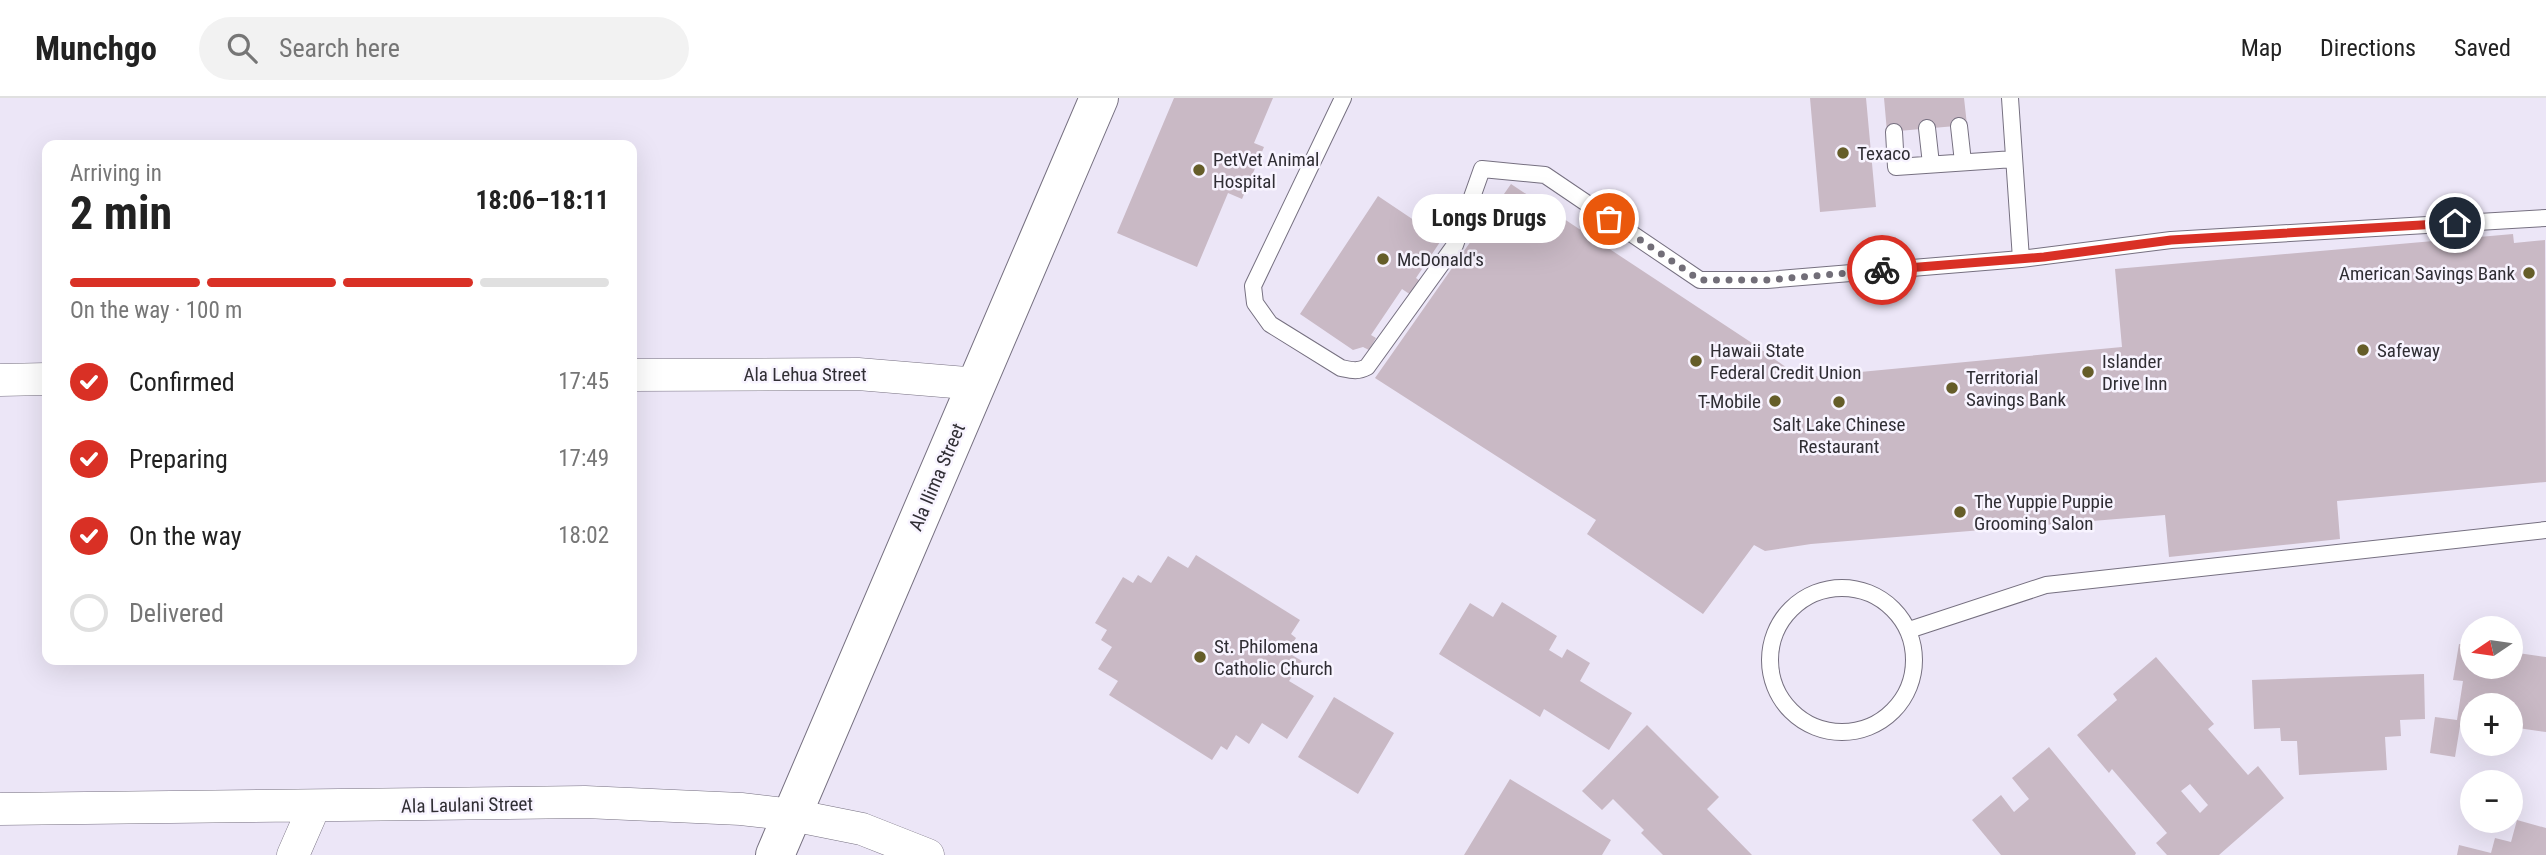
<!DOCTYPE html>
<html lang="en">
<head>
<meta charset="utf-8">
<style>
	body { margin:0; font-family:"Roboto Condensed",sans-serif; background:#f2f2f2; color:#222; height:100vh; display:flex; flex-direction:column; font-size:26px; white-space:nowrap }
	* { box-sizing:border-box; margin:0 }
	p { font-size:23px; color:#767676 }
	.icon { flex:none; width:38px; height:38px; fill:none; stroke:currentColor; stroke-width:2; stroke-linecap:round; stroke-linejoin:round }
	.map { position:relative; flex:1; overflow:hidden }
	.details { position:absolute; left:42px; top:42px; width:595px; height:525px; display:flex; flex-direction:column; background:#fff; border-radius:14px; box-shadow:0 7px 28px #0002 }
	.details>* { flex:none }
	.needle { width:46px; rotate:257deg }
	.buttons { position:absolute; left:2460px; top:518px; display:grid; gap:14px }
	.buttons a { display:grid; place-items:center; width:63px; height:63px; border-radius:50%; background:#fff; box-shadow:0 7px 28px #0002; font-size:35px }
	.pin { position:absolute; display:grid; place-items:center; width:60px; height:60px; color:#fff; margin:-30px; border:4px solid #fff; border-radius:50%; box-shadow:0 2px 7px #0007 }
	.courier { position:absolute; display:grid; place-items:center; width:70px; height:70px; margin:-35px; border:5px solid #d93025; border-radius:50%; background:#fff; color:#222; box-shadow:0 2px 9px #0007 }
	.bubble { position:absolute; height:49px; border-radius:24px; background:#fff; box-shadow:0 7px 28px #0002; font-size:23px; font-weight:700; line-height:49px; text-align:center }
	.summary em { font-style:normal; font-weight:700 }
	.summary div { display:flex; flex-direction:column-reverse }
	.summary { display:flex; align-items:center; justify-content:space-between; height:119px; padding:0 28px }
	h1 { font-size:46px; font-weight:700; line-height:52px }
	.bar { display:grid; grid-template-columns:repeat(4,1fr); gap:10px 7px; align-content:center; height:84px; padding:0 28px }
	.bar i { height:9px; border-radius:5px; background:#e0e0e0 }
	.bar .selected { background:#d93025 }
	.bar p { grid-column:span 4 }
	ol { padding:0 28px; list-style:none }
	li { display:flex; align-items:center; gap:21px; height:77px }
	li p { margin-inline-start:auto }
	li .icon { padding:7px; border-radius:50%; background:#d93025; color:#fff; stroke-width:4 }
	li:last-child { color:#767676 }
	li i { width:38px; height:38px; border:4px solid #e0e0e0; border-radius:50% }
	header { display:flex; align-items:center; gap:42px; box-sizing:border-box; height:98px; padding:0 35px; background:#fff; border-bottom:2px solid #e0e0e0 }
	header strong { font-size:33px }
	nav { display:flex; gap:38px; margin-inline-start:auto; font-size:24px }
	.search { width:490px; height:63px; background:#f2f2f2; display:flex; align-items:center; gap:18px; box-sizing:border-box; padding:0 24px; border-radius:38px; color:#767676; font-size:26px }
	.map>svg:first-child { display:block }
	.building { fill:#c9b9c5; fill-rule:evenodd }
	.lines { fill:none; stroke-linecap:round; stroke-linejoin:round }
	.service-casing { stroke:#767080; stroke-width:18 }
	.minor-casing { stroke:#767080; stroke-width:33 }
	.tertiary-casing { stroke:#767080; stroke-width:40 }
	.service { stroke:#fff; stroke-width:16 }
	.minor { stroke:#fff; stroke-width:32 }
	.tertiary { stroke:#fff; stroke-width:38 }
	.done { stroke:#726e78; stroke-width:7; stroke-dasharray:0 12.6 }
	.route { stroke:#d93025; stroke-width:9 }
	.poi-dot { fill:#655d29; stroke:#f8f4ff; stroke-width:2.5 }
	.labels { text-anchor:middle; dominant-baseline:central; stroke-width:5; stroke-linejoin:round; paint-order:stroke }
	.poi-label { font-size:19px; fill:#302e34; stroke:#f8f4ff; text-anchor:start }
	.street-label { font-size:19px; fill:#302e34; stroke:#f8f4ff }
</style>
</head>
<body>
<header>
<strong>Munchgo</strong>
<div class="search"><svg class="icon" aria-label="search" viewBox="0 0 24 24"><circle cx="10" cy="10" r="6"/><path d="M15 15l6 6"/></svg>Search here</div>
<nav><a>Map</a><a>Directions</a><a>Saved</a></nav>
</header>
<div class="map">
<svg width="2546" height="757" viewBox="0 0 2546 757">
	<rect width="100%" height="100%" fill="#ece6f7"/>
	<path class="building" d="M1174,0h99l-19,45 10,4 -22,52 -14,-6 -31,74 -80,-34z
		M1810,0h56l10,109 -56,5z
		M1884,0h80l3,27 -80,7z
		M1511,86l238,157 48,34v3l325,-31 -7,-78 398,-35 1,9 31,-3 1,242 -209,19 3,38 -171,18 -4,-42 -354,29 -46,7 -11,-6 -51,69 -116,-80 9,-14 -221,-142z
		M1378,98l64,43 -26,39 4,3 -9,14 -9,-6 -31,46 5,3 -7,12 -6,-3 -10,3 -53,-36z
		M1196,457l104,65 -9,14 5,4 -9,14 15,9 -13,20 25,15 -27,43 -25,-16 -13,21 -13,-9 -9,15 -6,-4 -9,14 -103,-65 9,-14 -20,-12 14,-22 -11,-7 6,-10 -12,-7 28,-46 10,6 5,-8 13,8 17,-27 20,12z
		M1502,504l55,34 -8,14 13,8 5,-9 23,14 -10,18 52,32 -23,37 -65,-41 -4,8 -101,-63 31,-51 23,14z
		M2459,546l14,2v21h38v-15l35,5v75l-35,-5v-22h-38v17l-12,-2 -6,37 -25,-4 5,-36 22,3 6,-39 -10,-1z
		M2156,559l58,67 -6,5 40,46 10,-9 26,32 -65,57h-52l-11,-12 11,-10 -55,-64 -3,4 -32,-38 40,-35 -4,-6zM2190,686l18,21 -8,8 -19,-22z
		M2424,576l1,45 -25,1 1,16 -16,1 2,33 -88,5 -2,-34h-16l-1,-13 -26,1 -2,-49z
		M1334,599l60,36 -36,61 -60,-37z
		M1647,627l72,72 -12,12 45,46h-89l-22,-22 3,-3 -31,-31 -11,11 -20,-19z
		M2049,649l87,106 -1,2h-134l-29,-35 29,-25 13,17 15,-13 -17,-21z
		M1510,681l101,61 -9,15h-138z
		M2517,722l29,8v27h-89l2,-10 32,8 4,-15 16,4z"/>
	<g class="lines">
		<g class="service-casing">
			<path id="service" d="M1343,0l-90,188 2,17 15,21 71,44c10,2 17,4 26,-1l88,-122 27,-76 63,6 155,105h67l254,-21 150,-19 375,-22
				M2010,0l11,161
				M1959,28l4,36
				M1927,30l4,36
				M1894,34l2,35 118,-8
				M1770 562a72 72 0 1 1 144 0a72 72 0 1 1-144 0Z
				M1909,532l137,-45 500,-55"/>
		</g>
		<g class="minor-casing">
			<path id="minor" d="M632,277l226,-1 120,10
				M0,282l47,-1
				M0,711l585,-7 156,7 51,6 70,14 66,26
				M293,757l21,-48"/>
		</g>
		<g class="tertiary-casing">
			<path id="tertiary" d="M775,757l324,-757"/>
		</g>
		<use href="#service" class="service"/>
		<use href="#minor" class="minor"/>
		<use href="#tertiary" class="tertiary"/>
	</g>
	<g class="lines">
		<path class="done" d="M1609,121l91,61h67l115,-10"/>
		<path class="route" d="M1882,172l162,-13 127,-17 284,-17"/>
	</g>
	<g class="poi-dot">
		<circle cx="1843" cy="55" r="7"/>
		<circle cx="1199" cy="72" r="7"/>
		<circle cx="1383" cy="161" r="7"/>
		<circle cx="2529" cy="175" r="7"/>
		<circle cx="2363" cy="252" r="7"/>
		<circle cx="1696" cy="263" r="7"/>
		<circle cx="2088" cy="274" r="7"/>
		<circle cx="1952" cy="290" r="7"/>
		<circle cx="1775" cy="303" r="7"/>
		<circle cx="1839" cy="304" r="7"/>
		<circle cx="1960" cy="414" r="7"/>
		<circle cx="1200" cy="559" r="7"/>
	</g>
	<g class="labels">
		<g class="poi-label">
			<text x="1857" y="55">Texaco</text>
			<text x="1213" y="61">PetVet Animal<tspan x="1213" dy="22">Hospital</tspan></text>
			<text x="1397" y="161">McDonald's</text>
			<text x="2515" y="175" text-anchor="end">American Savings Bank</text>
			<text x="1710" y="252">Hawaii State<tspan x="1710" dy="22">Federal Credit Union</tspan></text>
			<text x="2377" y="252">Safeway</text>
			<text x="2102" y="263">Islander<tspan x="2102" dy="22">Drive Inn</tspan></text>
			<text x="1966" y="279">Territorial<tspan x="1966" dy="22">Savings Bank</tspan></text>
			<text x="1761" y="303" text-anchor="end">T-Mobile</text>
			<text x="1839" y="326" text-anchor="middle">Salt Lake Chinese<tspan x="1839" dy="22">Restaurant</tspan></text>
			<text x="1974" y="403">The Yuppie Puppie<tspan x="1974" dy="22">Grooming Salon</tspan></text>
			<text x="1214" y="548">St. Philomena<tspan x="1214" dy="22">Catholic Church</tspan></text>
		</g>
		<g class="street-label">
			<text x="805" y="276">Ala Lehua Street</text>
			<text transform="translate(937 379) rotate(-67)">Ala Ilima Street</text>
			<text transform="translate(467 707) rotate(-1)">Ala Laulani Street</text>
		</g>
	</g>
</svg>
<div class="buttons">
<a><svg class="needle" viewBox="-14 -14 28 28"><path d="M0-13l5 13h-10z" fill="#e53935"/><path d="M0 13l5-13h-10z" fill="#767676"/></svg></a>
<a>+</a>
<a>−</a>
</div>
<div class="pin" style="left:1609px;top:121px;background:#ea580c"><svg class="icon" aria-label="bag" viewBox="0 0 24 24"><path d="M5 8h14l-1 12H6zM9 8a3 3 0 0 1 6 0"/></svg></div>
<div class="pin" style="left:2455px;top:125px;background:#1f2937"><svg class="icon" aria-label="home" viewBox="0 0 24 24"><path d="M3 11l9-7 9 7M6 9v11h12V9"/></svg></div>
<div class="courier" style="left:1882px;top:172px"><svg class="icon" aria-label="bike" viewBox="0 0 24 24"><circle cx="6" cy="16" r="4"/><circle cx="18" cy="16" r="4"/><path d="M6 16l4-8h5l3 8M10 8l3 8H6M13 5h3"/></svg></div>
<div class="bubble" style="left:1412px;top:96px;width:154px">Longs Drugs</div>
<section class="details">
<div class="summary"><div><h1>2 min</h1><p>Arriving in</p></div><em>18:06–18:11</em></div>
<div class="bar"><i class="selected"></i><i class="selected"></i><i class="selected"></i><i></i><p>On the way · 100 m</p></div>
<ol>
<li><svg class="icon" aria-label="check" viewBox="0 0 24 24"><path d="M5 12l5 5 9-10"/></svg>Confirmed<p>17:45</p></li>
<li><svg class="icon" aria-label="check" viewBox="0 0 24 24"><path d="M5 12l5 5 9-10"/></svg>Preparing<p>17:49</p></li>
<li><svg class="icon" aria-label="check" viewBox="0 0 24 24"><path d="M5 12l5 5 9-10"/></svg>On the way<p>18:02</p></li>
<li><i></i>Delivered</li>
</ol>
</section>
</div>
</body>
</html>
